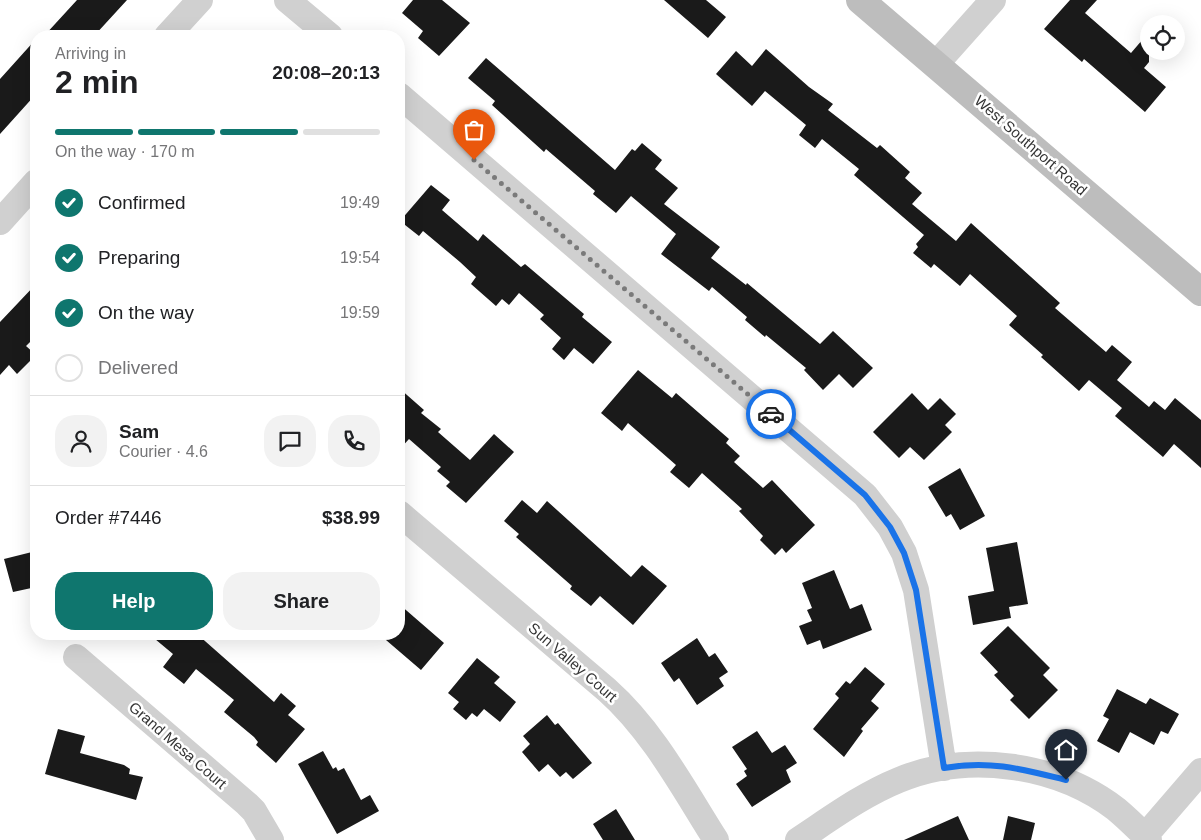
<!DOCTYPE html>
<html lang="en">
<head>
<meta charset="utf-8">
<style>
	body { margin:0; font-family:Arial,sans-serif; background:#f2f2f2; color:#202124; height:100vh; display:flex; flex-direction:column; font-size:19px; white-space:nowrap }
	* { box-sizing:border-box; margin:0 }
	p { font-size:16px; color:#757577 }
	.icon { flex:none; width:28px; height:28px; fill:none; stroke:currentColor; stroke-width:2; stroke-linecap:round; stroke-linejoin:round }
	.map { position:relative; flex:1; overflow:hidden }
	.side { position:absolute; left:30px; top:30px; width:375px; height:610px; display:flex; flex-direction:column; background:#fff; border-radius:20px; box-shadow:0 5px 20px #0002 }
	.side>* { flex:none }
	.controls { position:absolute; left:1140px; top:15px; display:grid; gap:10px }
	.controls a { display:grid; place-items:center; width:45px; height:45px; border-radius:50%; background:#fff; box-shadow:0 5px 20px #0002; font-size:25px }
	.pin { position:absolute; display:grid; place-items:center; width:42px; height:42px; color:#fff; margin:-51px -21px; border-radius:50% 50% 50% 0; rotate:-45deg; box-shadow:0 0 5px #0007 }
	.pin .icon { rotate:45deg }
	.courier { position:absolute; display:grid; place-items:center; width:50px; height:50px; margin:-25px; border:4px solid #1a73e8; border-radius:50%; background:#fff; color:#222; box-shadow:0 1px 6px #0007 }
	.head em { font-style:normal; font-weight:800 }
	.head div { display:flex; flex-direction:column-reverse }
	.head { display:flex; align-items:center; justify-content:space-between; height:85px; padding:0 25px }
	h1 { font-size:32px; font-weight:800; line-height:38px }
	.bar { display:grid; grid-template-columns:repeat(4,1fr); gap:8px 5px; align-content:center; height:60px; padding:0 25px }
	.bar i { height:6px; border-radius:4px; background:#e0e0e0 }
	.bar .active { background:#0f766e }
	.bar p { grid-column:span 4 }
	.line { display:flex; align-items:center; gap:12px; padding:0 25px; border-top:1px solid #e0e0e0 }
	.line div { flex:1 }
	.round { display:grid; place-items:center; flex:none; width:52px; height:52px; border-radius:20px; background:#f2f2f2 }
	ol { padding:0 25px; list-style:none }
	li { display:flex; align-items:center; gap:15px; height:55px }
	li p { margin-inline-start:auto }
	li .icon { padding:5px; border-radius:50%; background:#0f766e; color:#fff; stroke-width:4 }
	li:last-child { color:#757577 }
	li i { width:28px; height:28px; border:2px solid #e0e0e0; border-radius:50% }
	.cta { display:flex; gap:10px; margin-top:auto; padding:10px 25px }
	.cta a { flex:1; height:58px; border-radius:20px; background:#0f766e; color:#fff; font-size:20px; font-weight:800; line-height:58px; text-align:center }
	.cta a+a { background:#f2f2f2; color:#202124 }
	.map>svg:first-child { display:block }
	.building { fill:#1a1a1a }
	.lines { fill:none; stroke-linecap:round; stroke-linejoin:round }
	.street { stroke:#d0d0d0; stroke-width:26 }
	.secondary { stroke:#bdbdbd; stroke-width:28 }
	.done { stroke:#7a7a7a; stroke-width:5; stroke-dasharray:0 9 }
	.route { stroke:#1a73e8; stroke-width:6 }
	.labels { text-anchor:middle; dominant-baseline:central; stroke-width:5; stroke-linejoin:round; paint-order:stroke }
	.street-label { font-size:15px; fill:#333; stroke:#fff }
</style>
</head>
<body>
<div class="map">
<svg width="1201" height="840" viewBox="0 0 1201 840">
	<rect width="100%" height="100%" fill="#fff"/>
	<path class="building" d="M77,0h50l-33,36h-50z
		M413,0h29l28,23 -31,33 -21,-18 5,-7 -21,-18z
		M664,0h42l20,17 -18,21z
		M1070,0h27l-12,13 46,40 18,-21v30l-5,6 22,19 -21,25 -61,-53 -2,3 -38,-33z
		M36,39v55l-36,40v-55z
		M766,49l43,38 24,17 -5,6 49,38 3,-3 30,27 -5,6 17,15 -10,11 44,37 15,-18 89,80 -5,5 51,44 6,-7 20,17 -15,18 32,27 5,-6 11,9 10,-12 26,22v48l-27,-24 -11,13 -48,-41 7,-8 -33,-28 -10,11 -38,-34 2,-2 -34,-30 8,-9 -47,-42 -10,12 -26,-22 -3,4 -18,-15 5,-6 -2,-3 8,-9 -70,-60 5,-6 -37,-30 -7,9 -16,-13 7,-10 -41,-34 -13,15 -36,-32 20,-23 16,15z
		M486,58l129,112 17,-21 3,2 7,-8 20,17 -7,9 23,19 -14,16 56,43 -9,11 35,27 1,-2 73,61 13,-13 40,37 -20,20 -14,-14 -16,16 -19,-20 2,-2 -40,-33 -1,2 -20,-17 2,-3 -35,-30 -3,4 -48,-37 15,-20 -45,-38 -15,17 -23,-19 2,-3 -49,-42 -2,3 -52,-47 3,-4 -27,-23z
		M431,185l19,15 -8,10 36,31 5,-7 38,33 4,-3 59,50 -2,3 30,25 -19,22 -19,-16 -10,12 -12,-11 9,-11 -21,-19 4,-4 -25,-22 -10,12 -7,-6 -6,7 -25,-22 5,-7 -16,-15 -37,-31 -4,5 -19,-15z
		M36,284v52l-10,10 10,9 -19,19 -8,-9 -9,10v-53z
		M638,370l34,28 4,-5 53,46 -3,4 14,13 -6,6 29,26 9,-8 43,45 -29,28 -4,-5 -7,7 -15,-15 3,-4 -24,-25 3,-2 -40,-36 -13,15 -19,-16 6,-7 -48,-42 -6,8 -21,-18z
		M399,388l25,22 -3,3 20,16 -3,3 32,28 24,-26 20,18 -48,51 -20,-17 4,-4 -13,-11 4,-4 -32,-28 -10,11z
		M912,393l16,17 12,-12 16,16 -11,11 7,7 -28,28 -14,-13 -11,11 -26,-26z
		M960,468l25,48 -25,14 -9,-16 -5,3 -18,-30z
		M522,500l15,13 10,-12 84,76 11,-12 25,21 -34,39 -33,-29 -9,10 -21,-17 2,-3 -56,-49 3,-3 -15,-13z
		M1017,542l11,62 -19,3 2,11 -38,7 -5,-29 26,-5 -8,-43z
		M36,551v36l-23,5 -9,-33z
		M834,570l16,39 12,-5 10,26 -49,19 -3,-9 -13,5 -8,-19 13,-5 -5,-11 5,-2 -10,-25z
		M399,604l45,39 -23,27 -42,-36h20z
		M1008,626l42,42 -7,7 15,15 -29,29 -19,-19 4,-4 -20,-21 4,-3 -18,-19z
		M149,634h48l77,68 7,-9 15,13 -8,9 17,14 -29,34 -20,-18 2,-3 -4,-5 -30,-25 10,-12 -38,-31 -12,15 -21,-17 10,-13z
		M697,638l12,19 6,-4 13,19 -9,6 5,8 -27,19 -18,-27 -5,4 -13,-19z
		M477,658l23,19 -6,6 22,19 -16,20 -16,-13 -7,8 -5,-4 -6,7 -13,-11 6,-7 -11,-9z
		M865,667l20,17 -14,17 8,7 -18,21 2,2 -19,26 -31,-28 26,-31 -4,-4 11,-13 4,3z
		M1117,689l29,15 4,-6 29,16 -11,20 -7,-3 -7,14 -24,-13 -11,21 -22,-12 12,-22 -6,-3z
		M547,715l8,10 3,-2 34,40 -19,16 -7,-7 -6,5 -12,-13 -9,8 -17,-20 8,-8 -7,-8z
		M58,729l27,7 -5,17 44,12 6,4 -1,5 14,3 -7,23 -91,-26z
		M757,731l15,22 13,-8 12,18 -11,7 5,12 -39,25 -16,-23 11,-8 -3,-5 3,-2 -15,-22z
		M323,751l10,18 3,-2 2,4 6,-3 17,32 9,-5 9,16 -42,23 -39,-70z
		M616,809l19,31h-32l-10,-16z
		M958,816l11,24h-65z
		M1008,816l27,7 -4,17h-28z"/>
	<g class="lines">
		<path class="street" d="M287,0l43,36
			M167,36l33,-36
			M936,64l57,-64
			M399,95l466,400 25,32 14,26 12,37 28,178
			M0,222l36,-40
			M399,513l208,177c46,41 76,98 109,150
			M76,657l171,147 7,7 17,29
			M1145,836l56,-65
			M798,840c32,-21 64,-45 101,-60 69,-29 158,-16 217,29 12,10 22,20 33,31"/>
		<path class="secondary" d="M860,0l341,292"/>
	</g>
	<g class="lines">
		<path class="done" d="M474,160l297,254"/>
		<path class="route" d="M771,414l94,81 25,32 14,26 12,37 28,178c46,-8 78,1 122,12"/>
	</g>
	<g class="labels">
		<g class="street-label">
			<text transform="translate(1031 145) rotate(41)">West Southport Road</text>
			<text transform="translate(573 662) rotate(41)">Sun Valley Court</text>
			<text transform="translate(178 745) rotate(41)">Grand Mesa Court</text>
		</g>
	</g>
</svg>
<div class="controls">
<a><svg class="icon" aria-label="locate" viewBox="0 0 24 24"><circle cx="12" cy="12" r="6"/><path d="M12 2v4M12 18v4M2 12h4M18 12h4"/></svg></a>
</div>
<div class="pin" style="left:474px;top:160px;background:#ea580c"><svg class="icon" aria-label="bag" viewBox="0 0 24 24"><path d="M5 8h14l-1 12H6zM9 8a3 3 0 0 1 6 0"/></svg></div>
<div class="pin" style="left:1066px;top:780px;background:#1f2937"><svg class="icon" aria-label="home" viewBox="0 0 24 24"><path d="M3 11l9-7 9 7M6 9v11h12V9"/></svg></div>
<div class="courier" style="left:771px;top:414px"><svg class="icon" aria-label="car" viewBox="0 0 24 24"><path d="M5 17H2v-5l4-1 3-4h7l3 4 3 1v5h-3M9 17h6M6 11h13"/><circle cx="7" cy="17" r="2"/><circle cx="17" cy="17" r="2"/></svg></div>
<section class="side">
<div class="head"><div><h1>2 min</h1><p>Arriving in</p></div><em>20:08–20:13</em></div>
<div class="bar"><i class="active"></i><i class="active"></i><i class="active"></i><i></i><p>On the way · 170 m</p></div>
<ol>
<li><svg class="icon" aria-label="check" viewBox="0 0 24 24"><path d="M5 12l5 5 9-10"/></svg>Confirmed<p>19:49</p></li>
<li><svg class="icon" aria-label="check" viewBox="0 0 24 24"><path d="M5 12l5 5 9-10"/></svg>Preparing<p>19:54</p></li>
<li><svg class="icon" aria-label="check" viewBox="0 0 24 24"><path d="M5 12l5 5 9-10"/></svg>On the way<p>19:59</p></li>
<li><i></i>Delivered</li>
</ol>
<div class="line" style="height:90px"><a class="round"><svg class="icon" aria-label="person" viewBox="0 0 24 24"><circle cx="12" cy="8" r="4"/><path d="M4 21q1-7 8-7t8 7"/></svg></a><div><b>Sam</b><p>Courier · 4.6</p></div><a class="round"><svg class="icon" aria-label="chat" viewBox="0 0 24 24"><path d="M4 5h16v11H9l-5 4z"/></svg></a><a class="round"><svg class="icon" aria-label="phone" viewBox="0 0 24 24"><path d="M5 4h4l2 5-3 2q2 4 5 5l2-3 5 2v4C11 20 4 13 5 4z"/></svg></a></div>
<div class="line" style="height:65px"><div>Order #7446</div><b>$38.99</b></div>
<div class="cta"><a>Help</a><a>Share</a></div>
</section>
</div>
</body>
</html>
